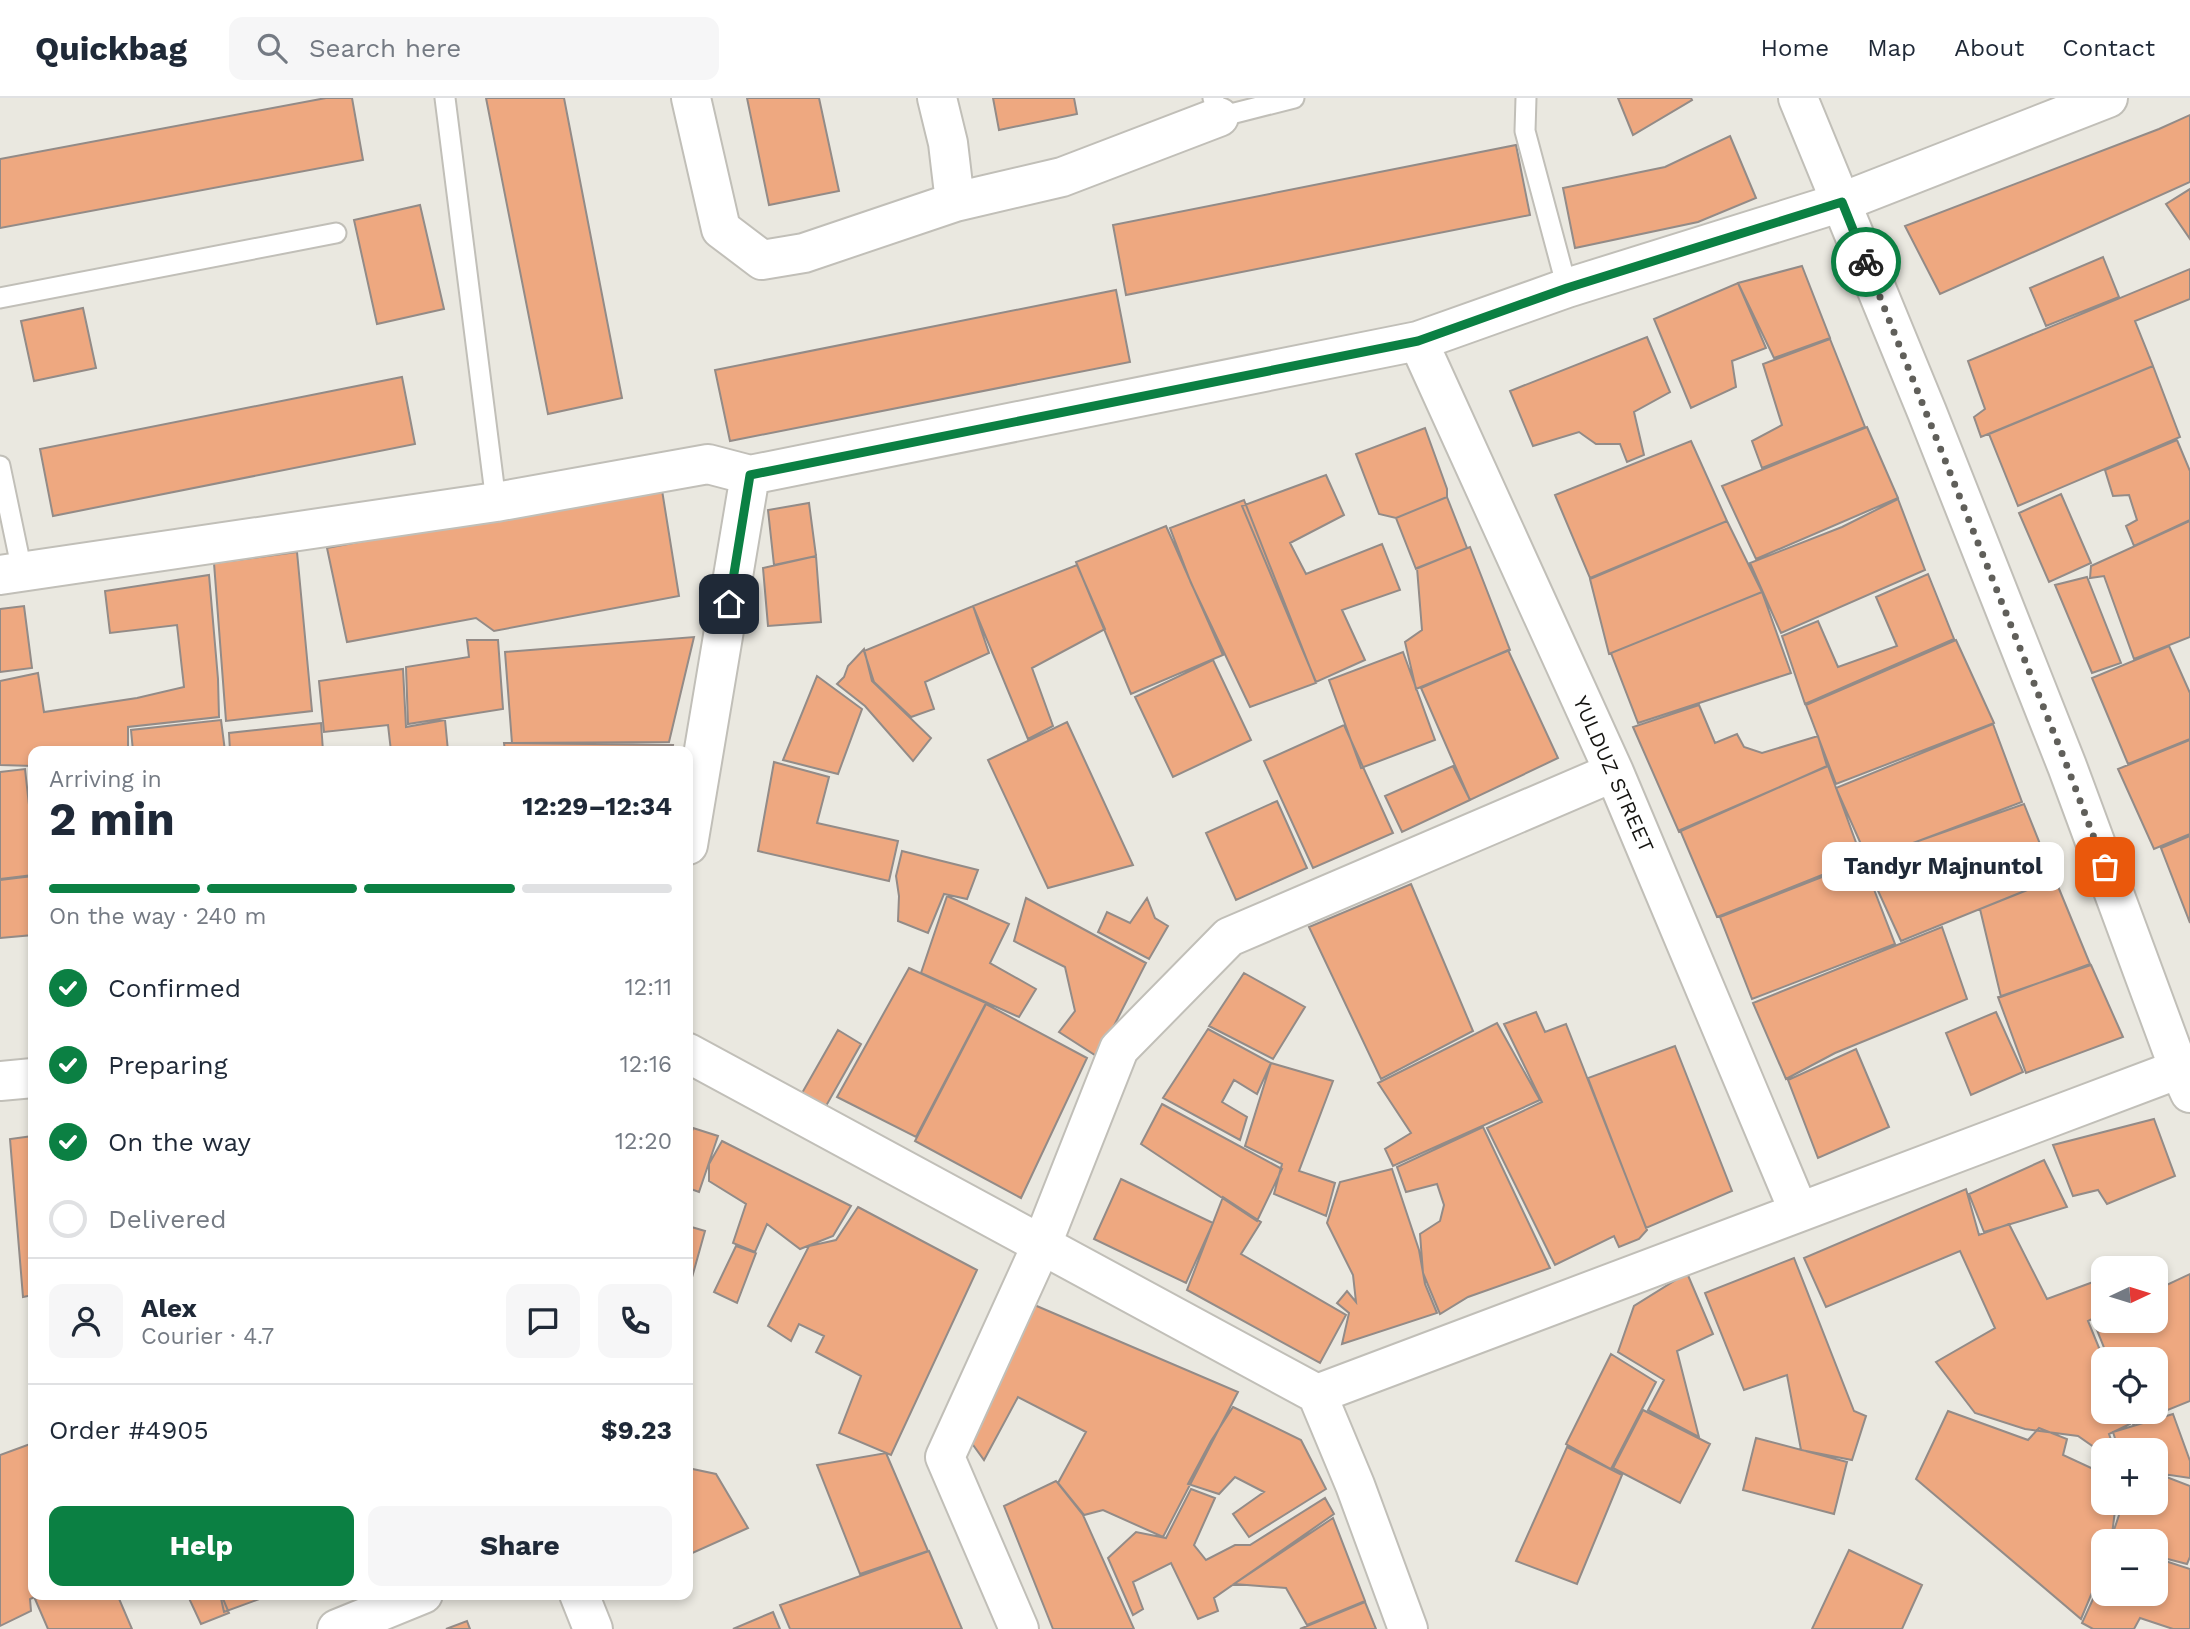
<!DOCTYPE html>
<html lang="en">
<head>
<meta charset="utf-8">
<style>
	body { margin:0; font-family:"Work Sans",sans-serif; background:#f6f6f7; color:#1f2937; height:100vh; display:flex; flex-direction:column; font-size:26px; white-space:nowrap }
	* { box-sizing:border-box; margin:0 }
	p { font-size:23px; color:#747a83 }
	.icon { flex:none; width:38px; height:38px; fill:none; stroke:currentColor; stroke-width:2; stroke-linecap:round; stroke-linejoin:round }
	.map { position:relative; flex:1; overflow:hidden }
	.details { position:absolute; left:28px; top:648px; width:665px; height:854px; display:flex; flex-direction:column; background:#fff; border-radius:14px; box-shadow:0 4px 10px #0003 }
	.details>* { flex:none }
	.needle { width:46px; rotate:86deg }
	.controls { position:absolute; left:2091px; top:1158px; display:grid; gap:14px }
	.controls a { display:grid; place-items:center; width:77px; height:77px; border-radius:14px; background:#fff; box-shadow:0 4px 10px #0003; font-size:35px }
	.pin { position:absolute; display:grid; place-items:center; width:60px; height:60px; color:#fff; margin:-30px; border-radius:14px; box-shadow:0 4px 10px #0006 }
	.courier { position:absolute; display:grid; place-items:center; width:70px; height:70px; margin:-35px; border:5px solid #0b8043; border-radius:50%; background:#fff; color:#222; box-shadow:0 2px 9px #0007 }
	.bubble { position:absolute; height:49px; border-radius:14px; background:#fff; box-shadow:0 4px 10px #0003; font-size:23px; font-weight:700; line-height:49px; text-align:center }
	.head em { font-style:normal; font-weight:700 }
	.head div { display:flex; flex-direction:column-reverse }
	.head { display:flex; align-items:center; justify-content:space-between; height:119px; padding:0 21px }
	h1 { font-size:46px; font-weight:700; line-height:52px }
	.bar { display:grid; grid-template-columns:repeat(4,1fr); gap:10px 7px; align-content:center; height:84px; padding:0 21px }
	.bar i { height:9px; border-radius:5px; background:#e0e1e3 }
	.bar .on { background:#0b8043 }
	.bar p { grid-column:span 4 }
	.line { display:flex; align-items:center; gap:18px; padding:0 21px; border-top:2px solid #e0e1e3 }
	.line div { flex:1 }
	.round { display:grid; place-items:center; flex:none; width:74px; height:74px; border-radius:14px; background:#f6f6f7 }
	ol { padding:0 21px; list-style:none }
	li { display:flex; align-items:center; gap:21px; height:77px }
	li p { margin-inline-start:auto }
	li .icon { padding:7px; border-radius:50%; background:#0b8043; color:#fff; stroke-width:4 }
	li:last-child { color:#747a83 }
	li i { width:38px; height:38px; border:4px solid #e0e1e3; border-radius:50% }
	.cta { display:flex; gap:14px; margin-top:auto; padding:14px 21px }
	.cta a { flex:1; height:80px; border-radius:14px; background:#0b8043; color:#fff; font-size:28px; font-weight:700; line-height:80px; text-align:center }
	.cta a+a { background:#f6f6f7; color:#1f2937 }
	header { display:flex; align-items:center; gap:42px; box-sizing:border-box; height:98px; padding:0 35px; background:#fff; border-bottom:2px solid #e0e1e3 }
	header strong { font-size:33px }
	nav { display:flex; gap:38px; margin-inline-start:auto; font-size:24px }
	.search { width:490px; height:63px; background:#f6f6f7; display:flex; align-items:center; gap:18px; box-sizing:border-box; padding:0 24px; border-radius:14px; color:#747a83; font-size:26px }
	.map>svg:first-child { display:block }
	.building { fill:#eea880; stroke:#938b87; stroke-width:2 }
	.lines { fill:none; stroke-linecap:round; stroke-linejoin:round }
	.service-casing { stroke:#c1bfb8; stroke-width:23 }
	.minor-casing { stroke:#c1bfb8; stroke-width:42 }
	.tertiary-casing { stroke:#c1bfb8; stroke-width:42 }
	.service { stroke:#fff; stroke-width:19 }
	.minor { stroke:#fff; stroke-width:38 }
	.tertiary { stroke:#fff; stroke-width:38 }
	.done { stroke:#605f5a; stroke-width:7; stroke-dasharray:0 12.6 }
	.route { stroke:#0b8043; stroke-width:9 }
	.labels { text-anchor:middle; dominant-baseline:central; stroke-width:6; stroke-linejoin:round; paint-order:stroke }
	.street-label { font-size:21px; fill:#161512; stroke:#fff }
</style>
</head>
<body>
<header>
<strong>Quickbag</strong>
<div class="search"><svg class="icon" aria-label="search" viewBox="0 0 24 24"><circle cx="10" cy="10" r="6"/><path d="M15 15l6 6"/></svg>Search here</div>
<nav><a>Home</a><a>Map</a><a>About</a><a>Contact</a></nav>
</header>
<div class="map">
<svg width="2190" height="1531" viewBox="0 0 2190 1531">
	<rect width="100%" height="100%" fill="#eae8e0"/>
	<path class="building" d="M326,0h26l11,62 -363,68v-69z
		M486,0h78l58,300 -74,16z
		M747,0h72l20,93 -70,14z
		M993,0h81l3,16 -78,16z
		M1618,0h73l1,2 -59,35z
		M2190,17v67l-250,112 -35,-68 254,-97z
		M1730,38l26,62 -58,24 -123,26 -12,-60 102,-21z
		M1516,47l14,70 -404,80 -13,-70z
		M2190,91v50l-24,-35z
		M420,107l24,104 -67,15 -23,-104z
		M2103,159l16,40 -73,29 -16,-38z
		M1802,168l28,72 -56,20 -36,-75z
		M2190,171v30l-55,22 18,45 -172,71 -7,-20 11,-8 -17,-48z
		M1738,185l28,65 -34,13 4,26 -45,21 -37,-89z
		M1116,192l14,72 -400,79 -15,-71z
		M83,210l13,60 -62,13 -13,-60z
		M1647,239l23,55 -36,20 10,43 -17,7 -7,-18h-24l-17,-12 -46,14 -23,-55z
		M1830,241l35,88 -103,41 -10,-27 30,-16 -19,-61z
		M2153,268l27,71 -162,69 -29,-72z
		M402,279l13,67 -362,72 -13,-67z
		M1867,329l31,71 -142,61 -34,-73z
		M1425,330l22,61v8l-51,21 -17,-4 -23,-60z
		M2177,342l13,31v49l-56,26 -8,-20 11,-6 -8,-25 -16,1 -8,-26z
		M1691,343l36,80 -137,57 -35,-83z
		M1326,377l18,40 -54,28 16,31 76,-30 18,46 -58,20 23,50 -49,22 -74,-176z
		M661,386l18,112 -185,35 -18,-13 -129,24 -20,-94z
		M2061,396l30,69 -42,19 -30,-69z
		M1447,399l20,51 -51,21 -20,-51z
		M1898,401l27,71 -144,63 -31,-70 92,-36z
		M1244,402l72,183 -66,24 -59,-124 -21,-55z
		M809,405l7,53 -42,9 -6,-55z
		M1727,423l35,71 -153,62 -19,-75z
		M2190,423v116l-56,22 -30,-83 -14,2 1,-12z
		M1166,428l57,129 -92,39 -55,-132z
		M1470,449l40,103 -94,39 -11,-47 17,-12 -5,-62z
		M297,454l15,159 -86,10 -12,-158z
		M816,458l5,66 -53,4 -5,-58z
		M1077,467l28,64 -73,39 21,58 -25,13 -55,-133z
		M1928,476l26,65 -149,65 -23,-68 36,-15 20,46 59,-21 -21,-49z
		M209,477l9,104 1,38 -91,10v24h-95v15l-33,-1v-84l38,-8 6,39 93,-14 47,-11 -7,-62 -67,8 -5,-42z
		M2087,479l34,86 -29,10 -37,-88z
		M1762,494l29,81 -153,50 -27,-70z
		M24,508l8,62 -32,4v-63z
		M973,508l16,47 -64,29 9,27 -23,8 -37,-35 -10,-31z
		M694,539l-25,105 -157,1 -7,-91z
		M467,542h31l5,69 -95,15 -2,-57 63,-10z
		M1956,542l38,83 -158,61 -30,-79z
		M2169,548l21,47v46l-62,25 -36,-86z
		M864,551l8,32 59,57 -18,23 -48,-55 -28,-22 7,-7 4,-11z
		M1508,552l50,108 -88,42 -49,-112z
		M1403,554l32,88 -74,28 -32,-88z
		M1213,562l38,80 -78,37 -38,-80z
		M403,571l3,58 39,-7 3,31h-57l-3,-26 -64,7 -5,-51z
		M817,578l45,33 -24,65 -55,-14z
		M1699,607l16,38 22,-9 7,13 18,6 56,-17 9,30 -148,66 -46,-105z
		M221,622l4,31h-92l-2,-21z
		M1067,624l66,143 -85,23 -60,-128z
		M321,625l2,28h-93l-1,-18z
		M1993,626l29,78 -154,58 -32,-72z
		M1344,627l49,108 -80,35 -49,-107z
		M2190,642v94l-36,15 -36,-80z
		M504,645l169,2 -1,6h-167z
		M774,664l55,15 -12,46 81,18 -9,40 -131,-30z
		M1453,668l17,34 -68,32 -17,-36z
		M1828,668l34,93 -145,58 -37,-87z
		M25,671l5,45 3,2v59l-33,4v-107z
		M1277,703l30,67 -71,32 -30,-67z
		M2024,706l30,75 -153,62 -37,-81z
		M2190,738v87l-29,-75z
		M902,753l76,19 -11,29 -23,-5 -16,39 -30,-12 1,-25 -3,-20z
		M1863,763l32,83 -143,55 -32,-82z
		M33,778v59l-33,3v-58z
		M2055,781l35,85 -89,33 -21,-88z
		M1411,786l62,147 -92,48 -72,-152z
		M947,798l62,28 -19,39 46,26 -17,28 -98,-44z
		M1026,800l120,65 -48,94 -39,-25 16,-21 -10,-44 -51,-26z
		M1147,800l8,20 13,8 -19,33 -51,-27 9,-20 23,11z
		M1942,829l25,72 -132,54 -49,26 -33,-76z
		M2091,867l32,72 -97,36 -28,-76z
		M909,870l77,35 -70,134 -79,-40z
		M1244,875l61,34 -32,52 -64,-33z
		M986,906l101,54 -66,140 -106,-57z
		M1536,914l9,20 21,-8 81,206 -8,9 -20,8 -5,-11 -59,29 -68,-137 55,-26 -38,-78z
		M1996,914l27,60 -52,23 -25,-62z
		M1497,925l43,77 -147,66 -8,-17 26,-16 -33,-50z
		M1208,931l63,34 -14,31 -23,-14 -12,22 25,15 -7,23 -77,-42z
		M838,932l23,14 -35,62 -24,-13z
		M1675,948l57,145 -86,37 -58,-150z
		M1856,951l33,78 -71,31 -30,-78z
		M1271,965l62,18 -34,90 36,12 -9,33 -52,-22 8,-30 -37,-18z
		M1162,1006l120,65 -25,52 -116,-77z
		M2154,1021l21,57 -68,28 -9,-14 -25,6 -20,-51z
		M1483,1029l67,141 -82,29 -28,17 -17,-41 -3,-39 20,-13 4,-16 -7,-21 -31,8 -9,-25z
		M693,1030l25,8 -19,56 -11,-4v-44z
		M33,1038v159l-10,2 -13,-158z
		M722,1043l129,65 -18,30 -33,13 -33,-25 -12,28 -22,-9 13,-39 -37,-23v-17z
		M2044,1062l23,47 -83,25 -15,-38z
		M1392,1071l27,81 6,34 12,29 -95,31 7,-31 -12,-10 10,-12 9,11 -3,-27 -26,-52 13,-41z
		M1121,1081l92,44 -27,60 -92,-44z
		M1966,1091l13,46 30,-11 38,75 57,-21v35l-16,8 16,39v52h21l5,12 -21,10 6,17h-11v3l-26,-18 -53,-7 -50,-16 -39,-51 59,-34 -35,-77 -134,56 -22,-49z
		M1223,1099l38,25 -20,32 105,61 -26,48 -133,-73z
		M858,1109l119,63 -86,185 -52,-22 22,-57 -45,-24 8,-16 -25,-12 -8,17 -23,-15 41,-80 27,-6z
		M688,1128l17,5 -14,50 -3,-1z
		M736,1148l20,7 -19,50 -23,-11z
		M1794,1160l60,153 12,5 -14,44 -51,-10 -14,-75 -43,15 -39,-97z
		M1687,1175l26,61 -36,17 22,86 -51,-27 16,-30 -46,-28 16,-46z
		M2190,1176v127l-57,23 -5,-12h28v-52h-47l-16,-40 11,-5v6h52v-31z
		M1032,1206l206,88 -75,145 -60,-27 -19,5 -26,-32 28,-51 -68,-35 -34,63 -21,-29z
		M1611,1256l45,28 -45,87 -45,-25z
		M1233,1309l68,33 25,49 -77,48 -16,-23 31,-22 -29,-15 -16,17 -31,-10 23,-43z
		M1643,1312l67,34 -30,59 -67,-35z
		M1948,1313l80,29 11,-12 28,11 -4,16 41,19v29h12l-5,39h-7v22l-23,55 -165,-140z
		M2173,1316l17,47v17l-34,-5v-22h-37l-6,-19z
		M1756,1340l91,24 -13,52 -91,-24z
		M33,1345v151h8l-11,5 1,12 -31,15v-171z
		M1567,1349l55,28 -45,109 -61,-23z
		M886,1355l42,98 -68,23 -43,-109z
		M688,1370l28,6 32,54 -60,27z
		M2156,1375l34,13v71l-3,7 -31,-8v-14h-46l13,-39h33z
		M1056,1383l27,34 51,114h-81l-49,-123z
		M1191,1391l24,9 -21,47 12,15 29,-15h15l75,-47 9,16 -120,84 4,13 -20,8 -27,-56 -38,19 10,27 -10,6 -25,-57 28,-26 30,6z
		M1333,1420l32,83 -58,24 -21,-37 -52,-4z
		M1849,1452l73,35 -20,44h-90z
		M929,1453l33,78h-172l-10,-24z
		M2156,1460l34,11v60h-17l-33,-11 -6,11h-41l-11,-6 22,-48v19h52z
		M45,1496h72l15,35h-84l-13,-30z
		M187,1496h34l8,19 -28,11z
		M220,1496h53l-49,18z
		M1365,1504l11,27h-76z
		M773,1514l7,17h-47z
		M467,1523l3,8h-24z"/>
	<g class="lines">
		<g class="service-casing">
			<path id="service" d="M445,0l51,404
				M1213,0l6,19 75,-19
				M1526,0l-1,33 42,157
				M0,200l336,-65
				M0,368l22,105"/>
		</g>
		<g class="minor-casing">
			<path id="minor" d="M691,0l30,131 41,31 42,-7 151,-51
				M937,0l11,45 7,59 107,-25 157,-60
				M1418,243l196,431 185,440
				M0,477l496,-73 212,-38 42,11 668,-134 149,-53 275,-86 266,-104
				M688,747l62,-370
				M688,955l629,341 862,-325
				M0,983l33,-3
				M1317,1296l38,91 53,144
				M579,1496l14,35
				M337,1531l86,-35
				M1019,1531l-74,-172 97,-213 77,-195 110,-112 385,-165"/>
		</g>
		<g class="tertiary-casing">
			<path id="tertiary" d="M1798,0l129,314 140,354 112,303 11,24"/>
		</g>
		<use href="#service" class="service"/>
		<use href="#minor" class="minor"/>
		<use href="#tertiary" class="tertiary"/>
	</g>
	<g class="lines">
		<path class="done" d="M1866,164l201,504 38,101"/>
		<path class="route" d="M729,506l21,-129 668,-134 149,-53 275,-86 24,60"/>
	</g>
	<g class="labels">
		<g class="street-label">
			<text transform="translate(1614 676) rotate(66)">YULDUZ STREET</text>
		</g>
	</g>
</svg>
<div class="controls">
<a><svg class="needle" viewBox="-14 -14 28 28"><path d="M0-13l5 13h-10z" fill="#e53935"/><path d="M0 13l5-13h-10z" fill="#747a83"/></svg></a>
<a><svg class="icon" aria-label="locate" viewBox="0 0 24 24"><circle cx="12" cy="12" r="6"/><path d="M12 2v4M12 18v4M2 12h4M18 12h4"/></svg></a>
<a>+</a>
<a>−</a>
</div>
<div class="pin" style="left:2105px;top:769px;background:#ea580c"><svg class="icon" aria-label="bag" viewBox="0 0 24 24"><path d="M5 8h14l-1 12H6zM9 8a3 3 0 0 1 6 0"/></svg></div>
<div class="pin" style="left:729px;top:506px;background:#1f2937"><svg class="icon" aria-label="home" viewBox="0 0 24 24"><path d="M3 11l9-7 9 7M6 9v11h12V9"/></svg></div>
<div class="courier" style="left:1866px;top:164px"><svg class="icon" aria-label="bike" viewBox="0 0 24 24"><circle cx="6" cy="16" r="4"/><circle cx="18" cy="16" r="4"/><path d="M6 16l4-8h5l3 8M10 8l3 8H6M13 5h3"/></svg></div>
<div class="bubble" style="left:1822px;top:744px;width:242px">Tandyr Majnuntol</div>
<section class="details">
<div class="head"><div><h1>2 min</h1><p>Arriving in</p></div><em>12:29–12:34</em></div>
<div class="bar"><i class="on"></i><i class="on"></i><i class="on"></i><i></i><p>On the way · 240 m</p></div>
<ol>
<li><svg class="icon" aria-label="check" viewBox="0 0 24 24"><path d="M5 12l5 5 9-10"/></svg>Confirmed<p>12:11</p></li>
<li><svg class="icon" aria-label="check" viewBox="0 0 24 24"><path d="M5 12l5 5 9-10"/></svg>Preparing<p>12:16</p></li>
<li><svg class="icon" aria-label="check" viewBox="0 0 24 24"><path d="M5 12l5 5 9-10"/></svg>On the way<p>12:20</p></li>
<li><i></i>Delivered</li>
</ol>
<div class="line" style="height:126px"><a class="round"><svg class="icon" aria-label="person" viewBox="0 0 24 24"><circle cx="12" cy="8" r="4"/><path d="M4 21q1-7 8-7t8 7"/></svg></a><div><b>Alex</b><p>Courier · 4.7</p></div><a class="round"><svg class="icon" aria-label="chat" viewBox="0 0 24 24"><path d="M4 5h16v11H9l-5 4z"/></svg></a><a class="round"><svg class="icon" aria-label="phone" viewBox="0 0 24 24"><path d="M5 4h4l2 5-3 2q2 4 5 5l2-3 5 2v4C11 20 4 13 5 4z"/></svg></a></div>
<div class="line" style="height:91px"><div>Order #4905</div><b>$9.23</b></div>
<div class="cta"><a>Help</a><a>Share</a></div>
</section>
</div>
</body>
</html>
